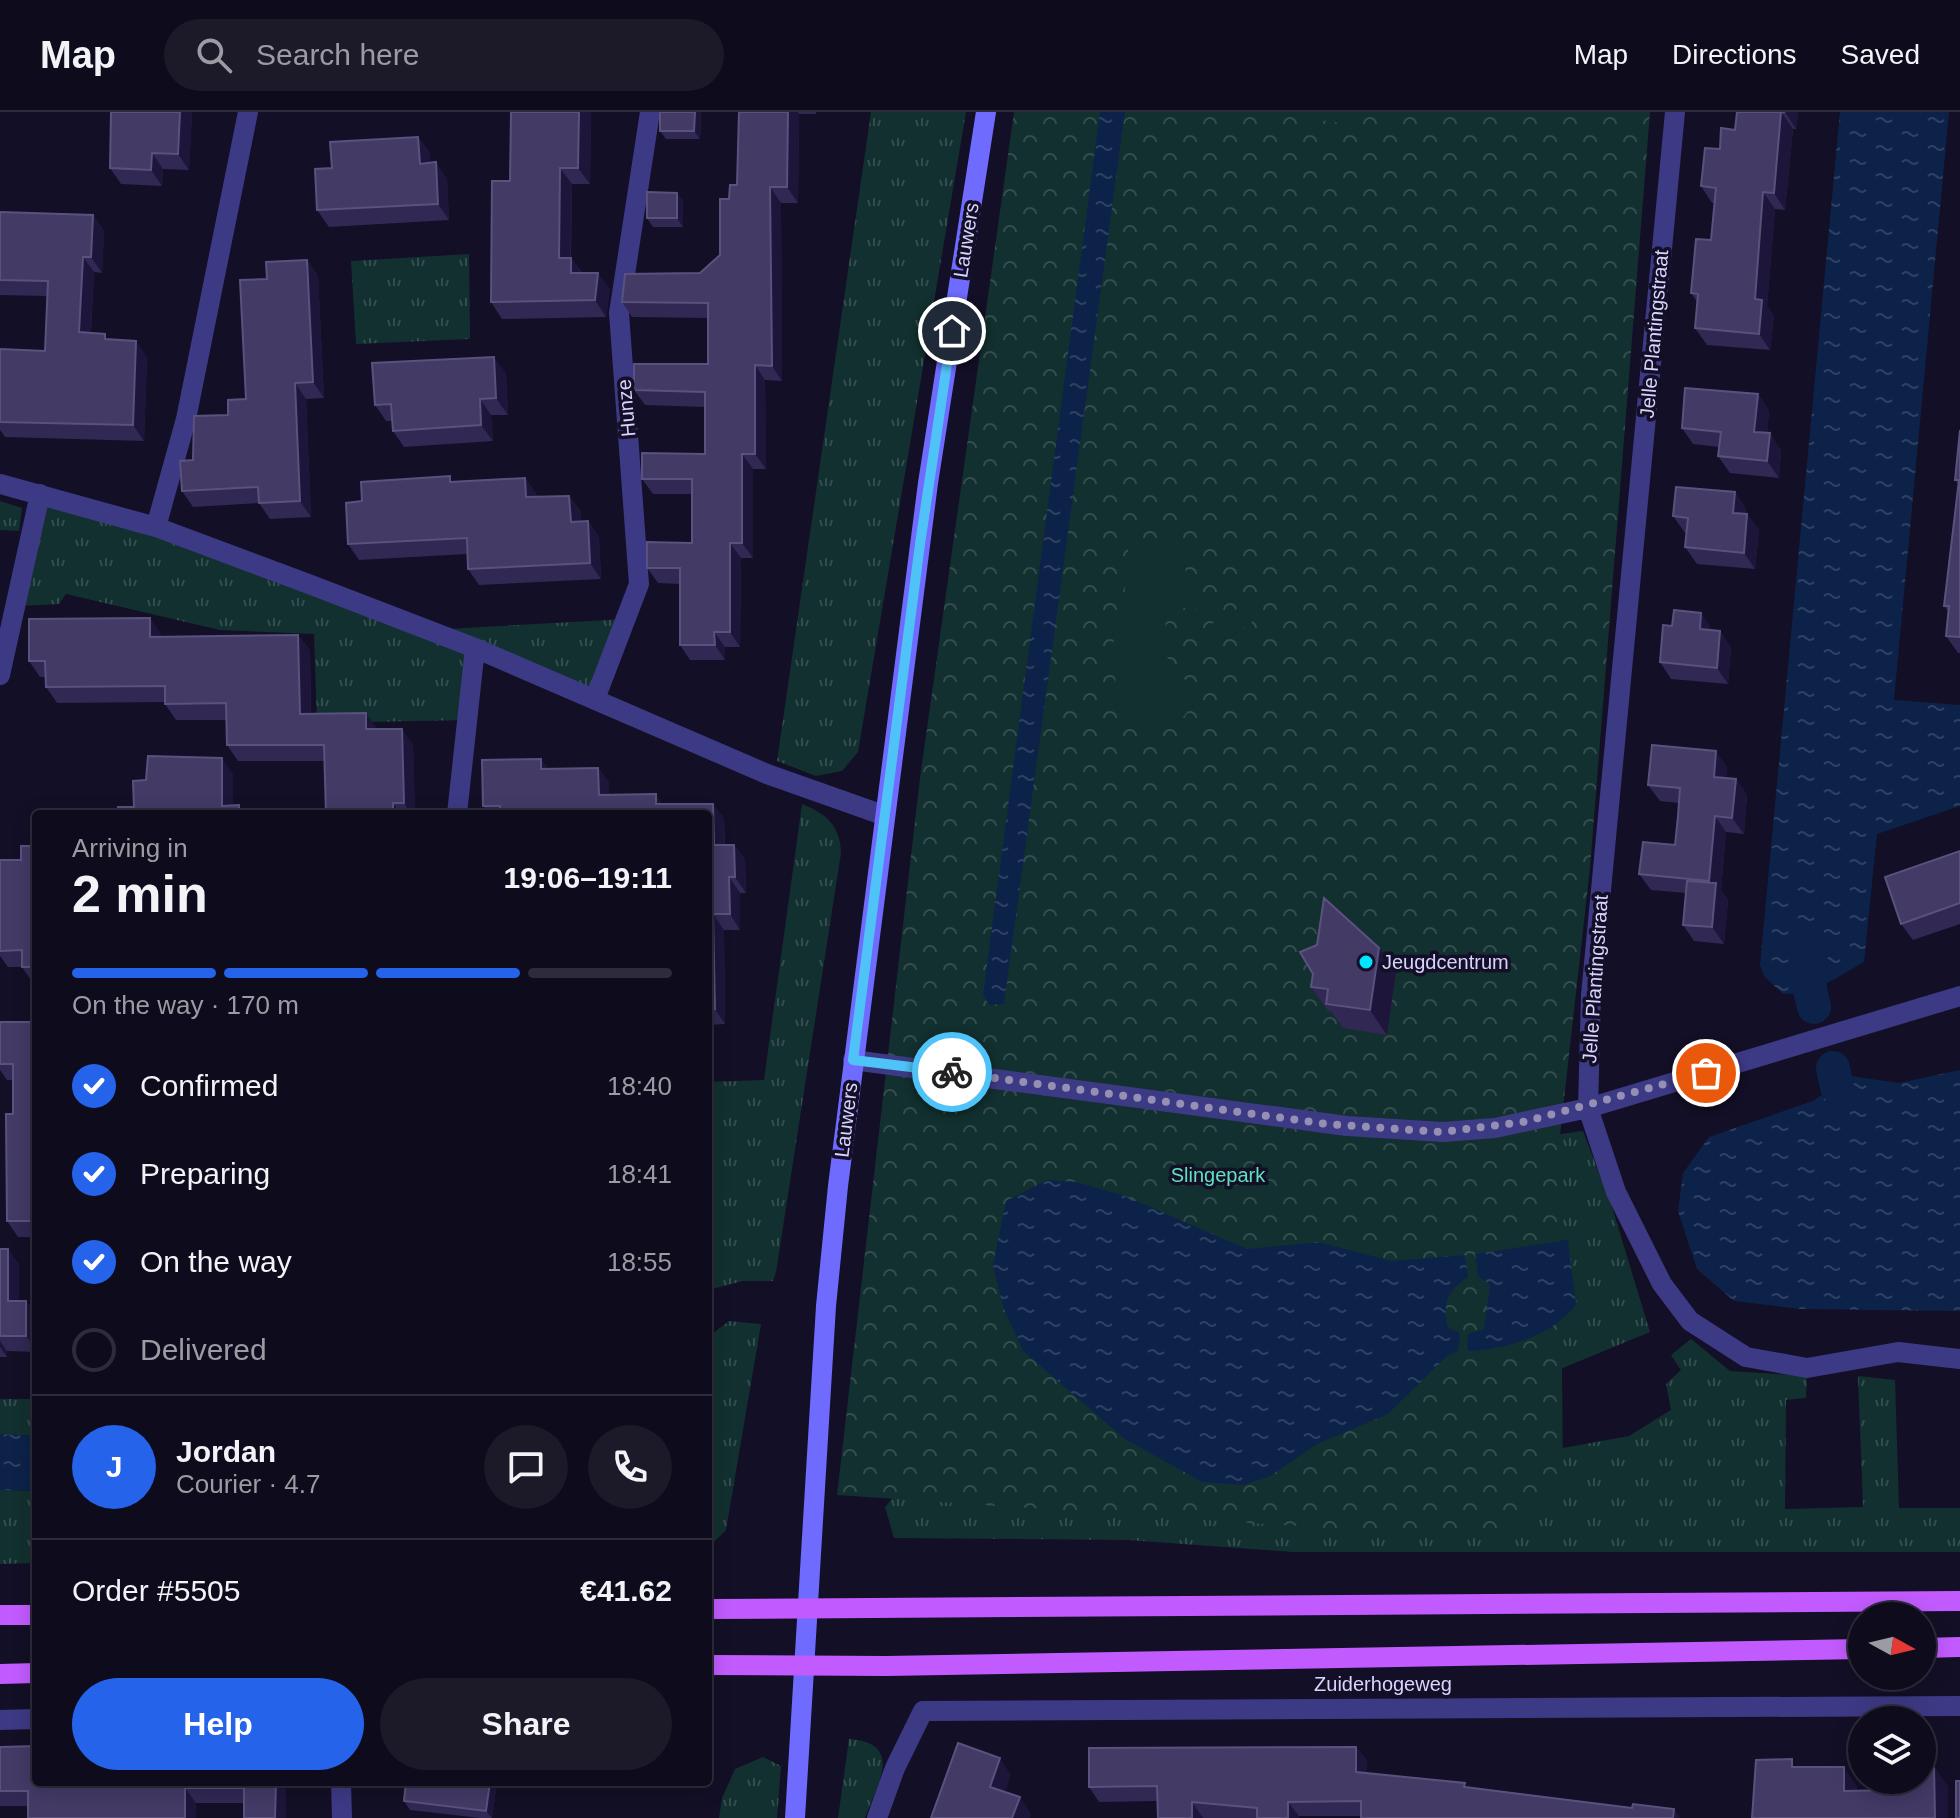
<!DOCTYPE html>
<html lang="en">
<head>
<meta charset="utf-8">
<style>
	body { margin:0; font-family:Arial,sans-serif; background:#1c1929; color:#f1f3f6; height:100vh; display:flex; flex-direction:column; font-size:30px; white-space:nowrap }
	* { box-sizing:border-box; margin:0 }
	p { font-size:26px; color:#9b9ba3 }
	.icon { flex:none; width:44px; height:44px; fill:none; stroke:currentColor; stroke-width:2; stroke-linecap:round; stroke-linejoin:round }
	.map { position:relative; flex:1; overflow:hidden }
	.panel { position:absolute; left:32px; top:698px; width:680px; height:976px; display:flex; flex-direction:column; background:#0e0b1c; border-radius:8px; box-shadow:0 4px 20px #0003,0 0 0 2px #2e2b3b }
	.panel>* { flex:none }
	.needle { width:52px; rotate:98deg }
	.buttons { position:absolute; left:1848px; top:1490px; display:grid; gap:16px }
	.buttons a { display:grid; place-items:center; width:88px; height:88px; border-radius:50%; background:#0e0b1c; box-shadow:0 4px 20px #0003,0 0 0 2px #2e2b3b; font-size:40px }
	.pin { position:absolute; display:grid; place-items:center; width:68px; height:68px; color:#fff; margin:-34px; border:4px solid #fff; border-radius:50%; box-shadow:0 2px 8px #0007 }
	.courier { position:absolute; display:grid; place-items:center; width:80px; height:80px; margin:-40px; border:6px solid #4fc3f7; border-radius:50%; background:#fff; color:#222; box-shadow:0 2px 10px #0007 }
	.head em { font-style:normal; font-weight:600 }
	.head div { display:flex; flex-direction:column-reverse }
	.head { display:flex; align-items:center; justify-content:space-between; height:136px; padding:0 40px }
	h1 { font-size:52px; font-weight:600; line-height:60px }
	.bar { display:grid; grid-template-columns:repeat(4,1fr); gap:12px 8px; align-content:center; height:96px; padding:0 40px }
	.bar i { height:10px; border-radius:6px; background:#2e2b3b }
	.bar .selected { background:#2563eb }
	.bar p { grid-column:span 4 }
	.line { display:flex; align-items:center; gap:20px; padding:0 40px; border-top:2px solid #2e2b3b }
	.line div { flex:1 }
	.round { display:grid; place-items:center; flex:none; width:84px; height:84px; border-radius:42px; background:#1c1929 }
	ol { padding:0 40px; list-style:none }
	li { display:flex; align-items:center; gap:24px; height:88px }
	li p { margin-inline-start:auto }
	li .icon { padding:8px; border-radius:50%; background:#2563eb; color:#fff; stroke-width:4 }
	li:last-child { color:#9b9ba3 }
	li i { width:44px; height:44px; border:4px solid #2e2b3b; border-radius:50% }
	.action { display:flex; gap:16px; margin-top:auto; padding:16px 40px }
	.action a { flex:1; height:92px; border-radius:48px; background:#2563eb; color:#fff; font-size:32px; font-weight:600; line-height:92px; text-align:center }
	.action a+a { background:#1c1929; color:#f1f3f6 }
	header { display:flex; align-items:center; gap:48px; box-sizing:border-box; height:112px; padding:0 40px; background:#0e0b1c; border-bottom:2px solid #2e2b3b }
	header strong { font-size:38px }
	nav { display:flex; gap:44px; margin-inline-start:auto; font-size:28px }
	.search { width:560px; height:72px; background:#1c1929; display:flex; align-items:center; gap:20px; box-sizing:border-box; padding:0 28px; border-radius:44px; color:#9b9ba3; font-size:30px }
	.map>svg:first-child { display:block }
	.grass { fill:url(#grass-tufts); fill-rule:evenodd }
	.park { fill:url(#park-crowns) }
	.pitch { fill:#12302f }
	.water { fill:url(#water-ripples) }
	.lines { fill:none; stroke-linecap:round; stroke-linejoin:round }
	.canal { stroke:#0c2248; stroke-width:34 }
	.street { stroke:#3d3a85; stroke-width:20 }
	.secondary { stroke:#6f6bff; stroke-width:20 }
	.primary { stroke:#c25bff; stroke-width:20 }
	.wall { fill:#312854 }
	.shaded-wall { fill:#1d163a }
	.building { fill:#433a66; stroke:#5a527e; stroke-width:2 }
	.done { stroke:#948fb3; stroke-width:8; stroke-dasharray:0 14.4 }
	.route { stroke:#4fc3f7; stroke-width:10 }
	.poi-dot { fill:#00e5ff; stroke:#130f26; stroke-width:3 }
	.labels { text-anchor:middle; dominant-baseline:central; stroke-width:7; stroke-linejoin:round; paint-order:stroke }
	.street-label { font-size:20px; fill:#d9d4ff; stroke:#130f26 }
	.poi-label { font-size:20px; fill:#d9d4ff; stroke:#130f26; text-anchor:start }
	.park-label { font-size:20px; fill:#5fe0c0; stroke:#130f26 }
</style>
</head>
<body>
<header>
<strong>Map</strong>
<div class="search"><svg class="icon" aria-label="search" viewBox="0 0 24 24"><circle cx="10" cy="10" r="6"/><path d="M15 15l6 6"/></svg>Search here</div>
<nav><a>Map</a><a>Directions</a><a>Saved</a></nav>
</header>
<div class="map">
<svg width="1960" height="1706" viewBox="0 0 1960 1706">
	<defs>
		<pattern id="grass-tufts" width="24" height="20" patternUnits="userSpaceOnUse" patternTransform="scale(2)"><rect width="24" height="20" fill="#12302f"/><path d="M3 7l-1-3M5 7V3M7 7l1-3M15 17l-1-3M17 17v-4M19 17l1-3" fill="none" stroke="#344d4e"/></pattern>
		<pattern id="park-crowns" width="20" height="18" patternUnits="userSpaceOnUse" patternTransform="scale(2)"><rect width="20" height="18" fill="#12302f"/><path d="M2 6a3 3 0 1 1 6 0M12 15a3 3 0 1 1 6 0" fill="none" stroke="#344d4e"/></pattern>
		<pattern id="water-ripples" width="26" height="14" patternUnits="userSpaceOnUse" patternTransform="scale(2)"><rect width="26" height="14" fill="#0c2248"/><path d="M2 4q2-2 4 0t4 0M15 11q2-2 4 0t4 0" fill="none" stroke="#2f4163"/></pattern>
	</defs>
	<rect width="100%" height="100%" fill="#130f26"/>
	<path class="grass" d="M871,0h95l-108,640 -16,19 -26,5 -39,-15z
		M469,142l1,85 -114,5 -5,-83z
		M39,382l389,136 198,-11 -31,80 -120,-49 -8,70 -150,3 -3,-89 -94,-4 -154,-36 -7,10 -44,2z
		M0,389l22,7 -3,23 -19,-1z
		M802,692c25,10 38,22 39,49l-65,419 -3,9h-30l-35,9v-208l56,-2z
		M1583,1019l29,76 38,125 -136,56 -34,75 149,-27 42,-26 -5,-26 15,-14 -10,-15 20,-16 39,32 77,5 -1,22 -20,2 -1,109 78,-2 -5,-131 37,4 4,128h61v44h-667l-165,-12 -234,-2 -9,-31 50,-57 577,-309zM1567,1128l9,65 -111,-50z
		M729,1209l32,3 -35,206 -18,18v-211z
		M0,1287h36v37l-36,-2z
		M0,1378l36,1v72l-36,1z
		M849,1627c56,4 28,46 16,79h-27z
		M763,1645l18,9 -4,52h-58l3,-20 13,-29z"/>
	<path class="park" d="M1014,0h636l-60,756 -30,267 3,349 -61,56 -665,-45 83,-717z"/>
	<path class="pitch" d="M1269,0h80l-2,12z
		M1129,429l56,8 1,43 20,4 8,-3 11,8 -2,9 4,6 15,-11 10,18 -43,25 -10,-16 16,-10 -23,-15 -26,4 -2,43 35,43 -23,29 -33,3 -26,-19 -4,-83 11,-27z"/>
	<path class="water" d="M1100,0h25l-121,892 -15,1 -6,-10z
		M1840,0h109l-55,588 66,5v101l-83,28 -13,128c-25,14 -51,33 -81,32l-19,-18 -4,-11z
		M1960,958v241l-159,-2 -67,-8 -37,-32 -19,-58 5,-38 26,-36 104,-36 37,-25 49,7z
		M1047,1068l29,2 49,14 122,53 71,-7 74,19 73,-6 3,22c-21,13 -26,28 -20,51l12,5 -2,18 -11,5 -59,58 -71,30 -48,33 -26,8 -41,-3 -77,-43 -102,-88 -20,-44 -10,-42 13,-64z
		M1568,1128l8,65c-24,31 -71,45 -109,46l1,-17 16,-5 6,-44 -12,-9 -3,-22z
		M0,1322l36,2v55l-36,-1z"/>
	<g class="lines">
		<path class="canal" d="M1811,833l-1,45 4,17
			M1833,956l4,19"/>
		<path class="street" d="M1675,0l-84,883 -3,113 28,84 46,92 28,37 56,36 61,11 91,-16 62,7
			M0,372l156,43 158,59 161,62 292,126 116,41
			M156,415l30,-108 62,-307
			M0,563l40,-181
			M595,587l44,-115 -20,-271 31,-201
			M457,702l18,-166
			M853,948l494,66 96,6 52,-4 93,-20 372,-112
			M0,1608l36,-1
			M341,1670l1,36
			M877,1706l18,-50 28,-57 1037,-5"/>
		<path class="secondary" d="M795,1706l31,-512 12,-120 90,-703 58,-371"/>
		<path class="primary" d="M708,1497l1252,-8
			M0,1503h36
			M1922,1536l38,-1
			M708,1553l178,1 976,-17
			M0,1562l36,-1"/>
	</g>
	<path class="wall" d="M111,0h81l-3,58 -26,-1 -1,17 -41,-2 -11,-16z
		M511,0h80l-1,72h-18l-1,74 11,15 28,16 -4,28 -104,2 -11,-17 19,-121z
		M701,0l-1,27h-34l-6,-8z
		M739,0h77v2h-17l-1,89h-17l1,178 -17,-1 1,89h-13v89h-12l-1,89h-15v13h-35l-10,-15v-61l-22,-1 -11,-15 45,-25v-49h-39l-11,-15 63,-25v-47l-60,-2 -11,-15 74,-26v-46l-76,-1 -10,-15 78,-29 20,-18 9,-56 8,-14z
		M1737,0h61l-2,17h-3l-8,81 -10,-1 -8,97 7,10 -4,34 -63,-5 -12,-17 2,-26 -6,-9 20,-53 3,-37h-2l-11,-17 19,-37 15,-19z
		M418,25l12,16v10l17,16 2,41 -120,7 -12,-17 15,-42z
		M677,81l6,8v26h-30l-6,-9z
		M0,100l93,3 11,16 -2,42 -8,-1 -3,61 56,24 -3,84 -139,-4 -5,-7v-81l45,2 2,-55 -47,-1z
		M307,148l11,16 6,122 -18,1 5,118 -41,2 -11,-16 -66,4 -11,-16 46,-76 18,-16 21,-120z
		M506,261l2,42h-17l2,26 -89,6 -11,-16 -1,-10h-6l-11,-16z
		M1758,282l11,17 -2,22 14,17 -2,28 -49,-5 -12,-17 1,-9 -26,-3 -11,-16z
		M1960,318v223h-2l-12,-17 2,-25 -4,-5 14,-122 -3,-4z
		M525,366l11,16 1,3 32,-1 12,16v9h7l11,16 2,42 -122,6 -11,-16 -1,-15 -108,6 -11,-16 14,-43 91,-19z
		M1735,380l11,17v5h1l12,16 -4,39 -58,-5 -12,-17 2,-14h-2l-12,-17z
		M1712,517v1l8,1 11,17 -3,36 -57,-5 -11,-17z
		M161,522v3l137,-2 12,16 1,63 66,15 36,16 2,69h-89l-1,-53h-87l-11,-16 -1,-25h-50l-11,-16v-2l-108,1 -11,-16v-10h-6l-11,-16z
		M541,647l7,10 50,-1 11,15v12l53,9h51l11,15 1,26h9l11,15 1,33h-6v37h-16l1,94 -17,1v-211h-220l-5,-8z
		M1727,655l-1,11 10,1 11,16 -3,39 -18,-2 -5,58 7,10 -4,44 -30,-3 -11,-16 3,-32 -35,-3 -12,-16 36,-29 4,-42 -19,-2 -12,-16z
		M36,734v137h-3l-11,-16h-14l-8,-11v-96h21z
		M1960,739v73l-47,16 -12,-16z
		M1379,836l17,24 -9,63 -44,-7 -11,-16 -4,-1 -17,-24z
		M0,910h36v215h-18l-11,-16 6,-107v-34h-6l-7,-10z
		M0,1137l19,15v37h7l10,14v37l-29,-1v6h-7z
		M0,1635l36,35h250v36l-42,-15h-48v15l-168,-12h-28z
		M1356,1635l11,14v12l265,35 42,1 6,9h-319v-2h-62v2h-141v-17l-59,1 -10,-15z
		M497,1670l-5,36h-12l-70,-8 -6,-9z"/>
	<path class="shaded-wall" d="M180,0h12l-3,58 -11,-16z
		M579,0h12l-1,72 -12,-16z
		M695,0h6l-1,27 -6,-8z
		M788,0h10l1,2 -1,89 -11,-16z
		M1781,0l12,17 -8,81 -11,-17z
		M1785,0h13l-2,17z
		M418,25l12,16 1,27 -11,-16z
		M152,41l11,16 -1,17 -11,-16z
		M436,50l11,17 2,41 -11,-16z
		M560,56l12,16 -2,90 -11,-16z
		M770,75l11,16 1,178 -10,-15z
		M1763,80l12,17 -8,97 7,10 -4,34 -11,-16 -4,-35z
		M677,81l6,8v26l-6,-9z
		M93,103l11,16 -2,42 -11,-16z
		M83,145l11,15 -4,75 -11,-15z
		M571,146l11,16 -11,-1z
		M307,148l11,16 6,122 -11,-16z
		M598,161l12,16 -4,28 -11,-17z
		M136,229l11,16 -3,84 -11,-16z
		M494,245l12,16 2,42 -12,-17z
		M755,253l10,15 1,89 -11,-15z
		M295,271l11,16 5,118 -11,-16z
		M1758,282l11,17 -3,37 -12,-16z
		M480,287l11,16 2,26 -12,-16z
		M1770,321l11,17 -2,28 -12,-17z
		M742,342l11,15v89l-11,-15z
		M525,366l11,16 1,19 -11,-16z
		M1735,380l11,17 -1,20 -12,-16z
		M569,384l12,16 1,26 -11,-16z
		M1747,402l12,16 -4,39 -11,-16z
		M588,409l11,16 2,42 -11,-16z
		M730,431l11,15 -1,89 -10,-15z
		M1701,501l11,16 -1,16 -11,-16z
		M150,506l11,16v19l-11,-16z
		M1720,519l11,17 -3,36 -11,-16z
		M714,520l11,15v13l-10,-15z
		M298,523l12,16 1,79 -11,-16z
		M366,601l11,16h-11z
		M402,617l11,16 2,69h-4l-7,-11z
		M1716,639l11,16 -2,26 -11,-16z
		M222,646l11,16v40l-11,-8z
		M541,647l11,16 -11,-6z
		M598,656l11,15 1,28 -11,-16z
		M1736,667l11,16 -3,39 -12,-16z
		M656,682l10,16 -10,-6z
		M393,691l7,11h-7z
		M713,692l11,15 1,42 -11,-16z
		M239,693l6,9h-6z
		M1715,704l11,16 -5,58 7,10 -4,44 -12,-17 3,-37 -6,-9z
		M734,733l11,15 1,33 -11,-16z
		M729,765l11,16v37l-10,-16z
		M713,802l11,16 1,94 -10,-15z
		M1379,836l17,24 -9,63 -17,-25z
		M8,1137l11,15v53l-11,-16z
		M26,1189l10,14v35l-10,-14z
		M0,1229l7,10v6l-7,-10z
		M1356,1635l11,14v26l-11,-15z
		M1000,1646l11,17 -9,28 -12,-16z
		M1934,1654l14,20v32h-13z
		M1844,1655l13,19 1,24 -14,-19z
		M276,1670h10v36h-11z
		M490,1670h7l-5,36 -6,-7z
		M185,1676l11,15v15h-11z
		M1020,1685l11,17 -1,4h-18z
		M1192,1690l11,16h-11z
		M1288,1690l11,14v2h-11z
		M1674,1697l6,9h-7z"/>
	<path class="building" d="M111,0h69l-2,42 -26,-1 -1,17 -41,-2z
		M511,0h68l-1,56h-18l-1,90h12v15h27l-3,27 -104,2 1,-121h18z
		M660,0h35l-1,19h-34z
		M739,0h49l-1,75h-17l2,179 -17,-1v89h-13v89h-12v89h-16l1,13h-35v-77h-33v-26l45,1v-64h-50v-26l63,1v-62l-71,-2v-26h74v-61l-86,-1 3,-28 75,-1 20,-18v-56h9l1,-14h7z
		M1737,0h48h-4l-7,81 -11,-1 -8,107 7,1 -3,34 -64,-6 3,-34 -7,-1 5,-54 15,1 5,-52 -15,-2 4,-38 15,1 1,-21 14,2z
		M418,25l2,27 16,-2 2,42 -121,6 -2,-41 17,-1 -2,-26z
		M647,80l30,1v25h-30z
		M0,100l93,3 -2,42h-8l-4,75 26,2v5l31,2 -3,84 -133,-3v-73l45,2 3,-70 -48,-1z
		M307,148l6,122 -18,1 5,118 -41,2 -1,-16 -76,4 -2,-30 13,-1 1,-44 34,-1v-15l18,-1 -6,-119 27,-1 -1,-17z
		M494,245l2,41 -16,1 1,26 -88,6 -2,-27 -16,1 -3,-42z
		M1685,276l73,6 -4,38 16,1 -3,28 -49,-5 3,-24 -39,-4z
		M1960,318v207l-14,-1 3,-30h-5l15,-126h-4z
		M450,364v6l75,-4 1,19 43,-1 2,26 17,-1 2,42 -122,6 -1,-31 -119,6 -2,-41 16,-2 -1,-19z
		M1676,375l59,5 -2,21 14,1 -3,39 -59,-6 3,-29 -15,-2z
		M1674,498l27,3 -1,16 20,2 -3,37 -57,-6 3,-37 9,1z
		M150,506v19l148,-2 2,79 66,-1v16h36l2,74h-11v11h-67l-2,-69h-97l-1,-42 -61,1v-18l-119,1 -1,-26h-16v-42z
		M1652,633l64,6 -2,26 22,2 -4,39 -17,-2 -6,65 -70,-7 4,-32 32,3 3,-29 2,-28 -32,-3z
		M148,644l74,2v48l17,-1v9h-122l1,-7h16l-1,-26 13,-1z
		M541,647v10l57,-1 1,27 57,-1v10h57l1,41h20l1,32h-6l1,37h-17l2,95h-7v-195h-208v-8h-17l-1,-46z
		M21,734h15v121h-14v-17l-22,1v-91h21z
		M1960,739v52l-59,21 -16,-47z
		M1687,769l29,2 -4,44 -29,-2z
		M1324,786l55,50 -9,62 -44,-6 2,-15 -17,-2 2,-13 -13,-22 17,-7z
		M0,910h36v199h-29l-1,-107h7v-50h-13z
		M0,1137h8v52h18v35h-26z
		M958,1631l42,15 -10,29 30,10 -8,21h-81z
		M36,1634v36h240l-1,36h-31v-30h-59v30h-157v-27h-28v-44z
		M1356,1635v25l109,11 -1,4 168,21 1,-4 41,5 -1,9h-312v-17l-73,1v16h-31v-10l-65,-6v16h-34l-1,-32 -68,1v-39z
		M1792,1647v8h52v24l51,-1v-10h27v-14h12l1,52h-183l4,-58z
		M1956,1669h4v37h-4z
		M406,1670h84l-4,29 -82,-10z"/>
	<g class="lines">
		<path class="done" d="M952,960l374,52 117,8 80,-10 183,-49"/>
		<path class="route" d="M952,219l-32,213 -67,516 99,12"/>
	</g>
	<circle class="poi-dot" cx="1366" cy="850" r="8"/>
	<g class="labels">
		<g class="street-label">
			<text transform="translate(966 128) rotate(-81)">Lauwers</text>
			<text transform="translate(1654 222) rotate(-85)">Jelle Plantingstraat</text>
			<text transform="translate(626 296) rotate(-95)">Hunze</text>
			<text transform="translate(1595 867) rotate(-86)">Jelle Plantingstraat</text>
			<text transform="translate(846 1008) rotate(-83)">Lauwers</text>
			<text x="1383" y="1572">Zuiderhogeweg</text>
		</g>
		<g class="poi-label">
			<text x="1382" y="850">Jeugdcentrum</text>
		</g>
		<g class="park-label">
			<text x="1218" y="1063">Slingepark</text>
		</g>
	</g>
</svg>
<div class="buttons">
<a><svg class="needle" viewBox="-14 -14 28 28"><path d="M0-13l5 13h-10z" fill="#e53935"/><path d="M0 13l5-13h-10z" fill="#9b9ba3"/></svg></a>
<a><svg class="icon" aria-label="layers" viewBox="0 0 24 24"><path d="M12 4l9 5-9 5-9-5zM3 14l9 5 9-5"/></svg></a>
</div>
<div class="pin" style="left:1706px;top:961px;background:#ea580c"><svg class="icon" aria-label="bag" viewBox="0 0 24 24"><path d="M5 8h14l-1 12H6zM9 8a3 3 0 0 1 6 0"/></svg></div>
<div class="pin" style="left:952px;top:219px;background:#1f2937"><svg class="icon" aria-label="home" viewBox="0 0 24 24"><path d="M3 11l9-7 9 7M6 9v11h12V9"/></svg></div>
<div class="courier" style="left:952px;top:960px"><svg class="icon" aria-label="bike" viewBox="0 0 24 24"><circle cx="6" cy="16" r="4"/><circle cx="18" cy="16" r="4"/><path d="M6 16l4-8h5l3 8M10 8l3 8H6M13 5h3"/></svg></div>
<section class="panel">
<div class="head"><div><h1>2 min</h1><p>Arriving in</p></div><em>19:06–19:11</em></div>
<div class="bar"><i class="selected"></i><i class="selected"></i><i class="selected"></i><i></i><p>On the way · 170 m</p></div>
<ol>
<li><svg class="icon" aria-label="check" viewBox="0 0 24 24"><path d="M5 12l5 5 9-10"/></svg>Confirmed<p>18:40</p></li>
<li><svg class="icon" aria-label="check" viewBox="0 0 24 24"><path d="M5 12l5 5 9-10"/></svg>Preparing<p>18:41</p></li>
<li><svg class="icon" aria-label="check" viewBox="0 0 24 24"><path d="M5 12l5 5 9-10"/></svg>On the way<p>18:55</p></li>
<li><i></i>Delivered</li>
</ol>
<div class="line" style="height:144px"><b class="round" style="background:#2563eb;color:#fff">J</b><div><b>Jordan</b><p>Courier · 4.7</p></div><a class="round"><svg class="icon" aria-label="chat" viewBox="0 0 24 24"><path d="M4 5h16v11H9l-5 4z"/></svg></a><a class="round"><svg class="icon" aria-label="phone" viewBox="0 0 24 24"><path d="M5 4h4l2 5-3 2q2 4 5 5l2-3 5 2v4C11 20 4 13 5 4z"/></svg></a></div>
<div class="line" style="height:104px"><div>Order #5505</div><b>€41.62</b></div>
<div class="action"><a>Help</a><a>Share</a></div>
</section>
</div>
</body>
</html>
